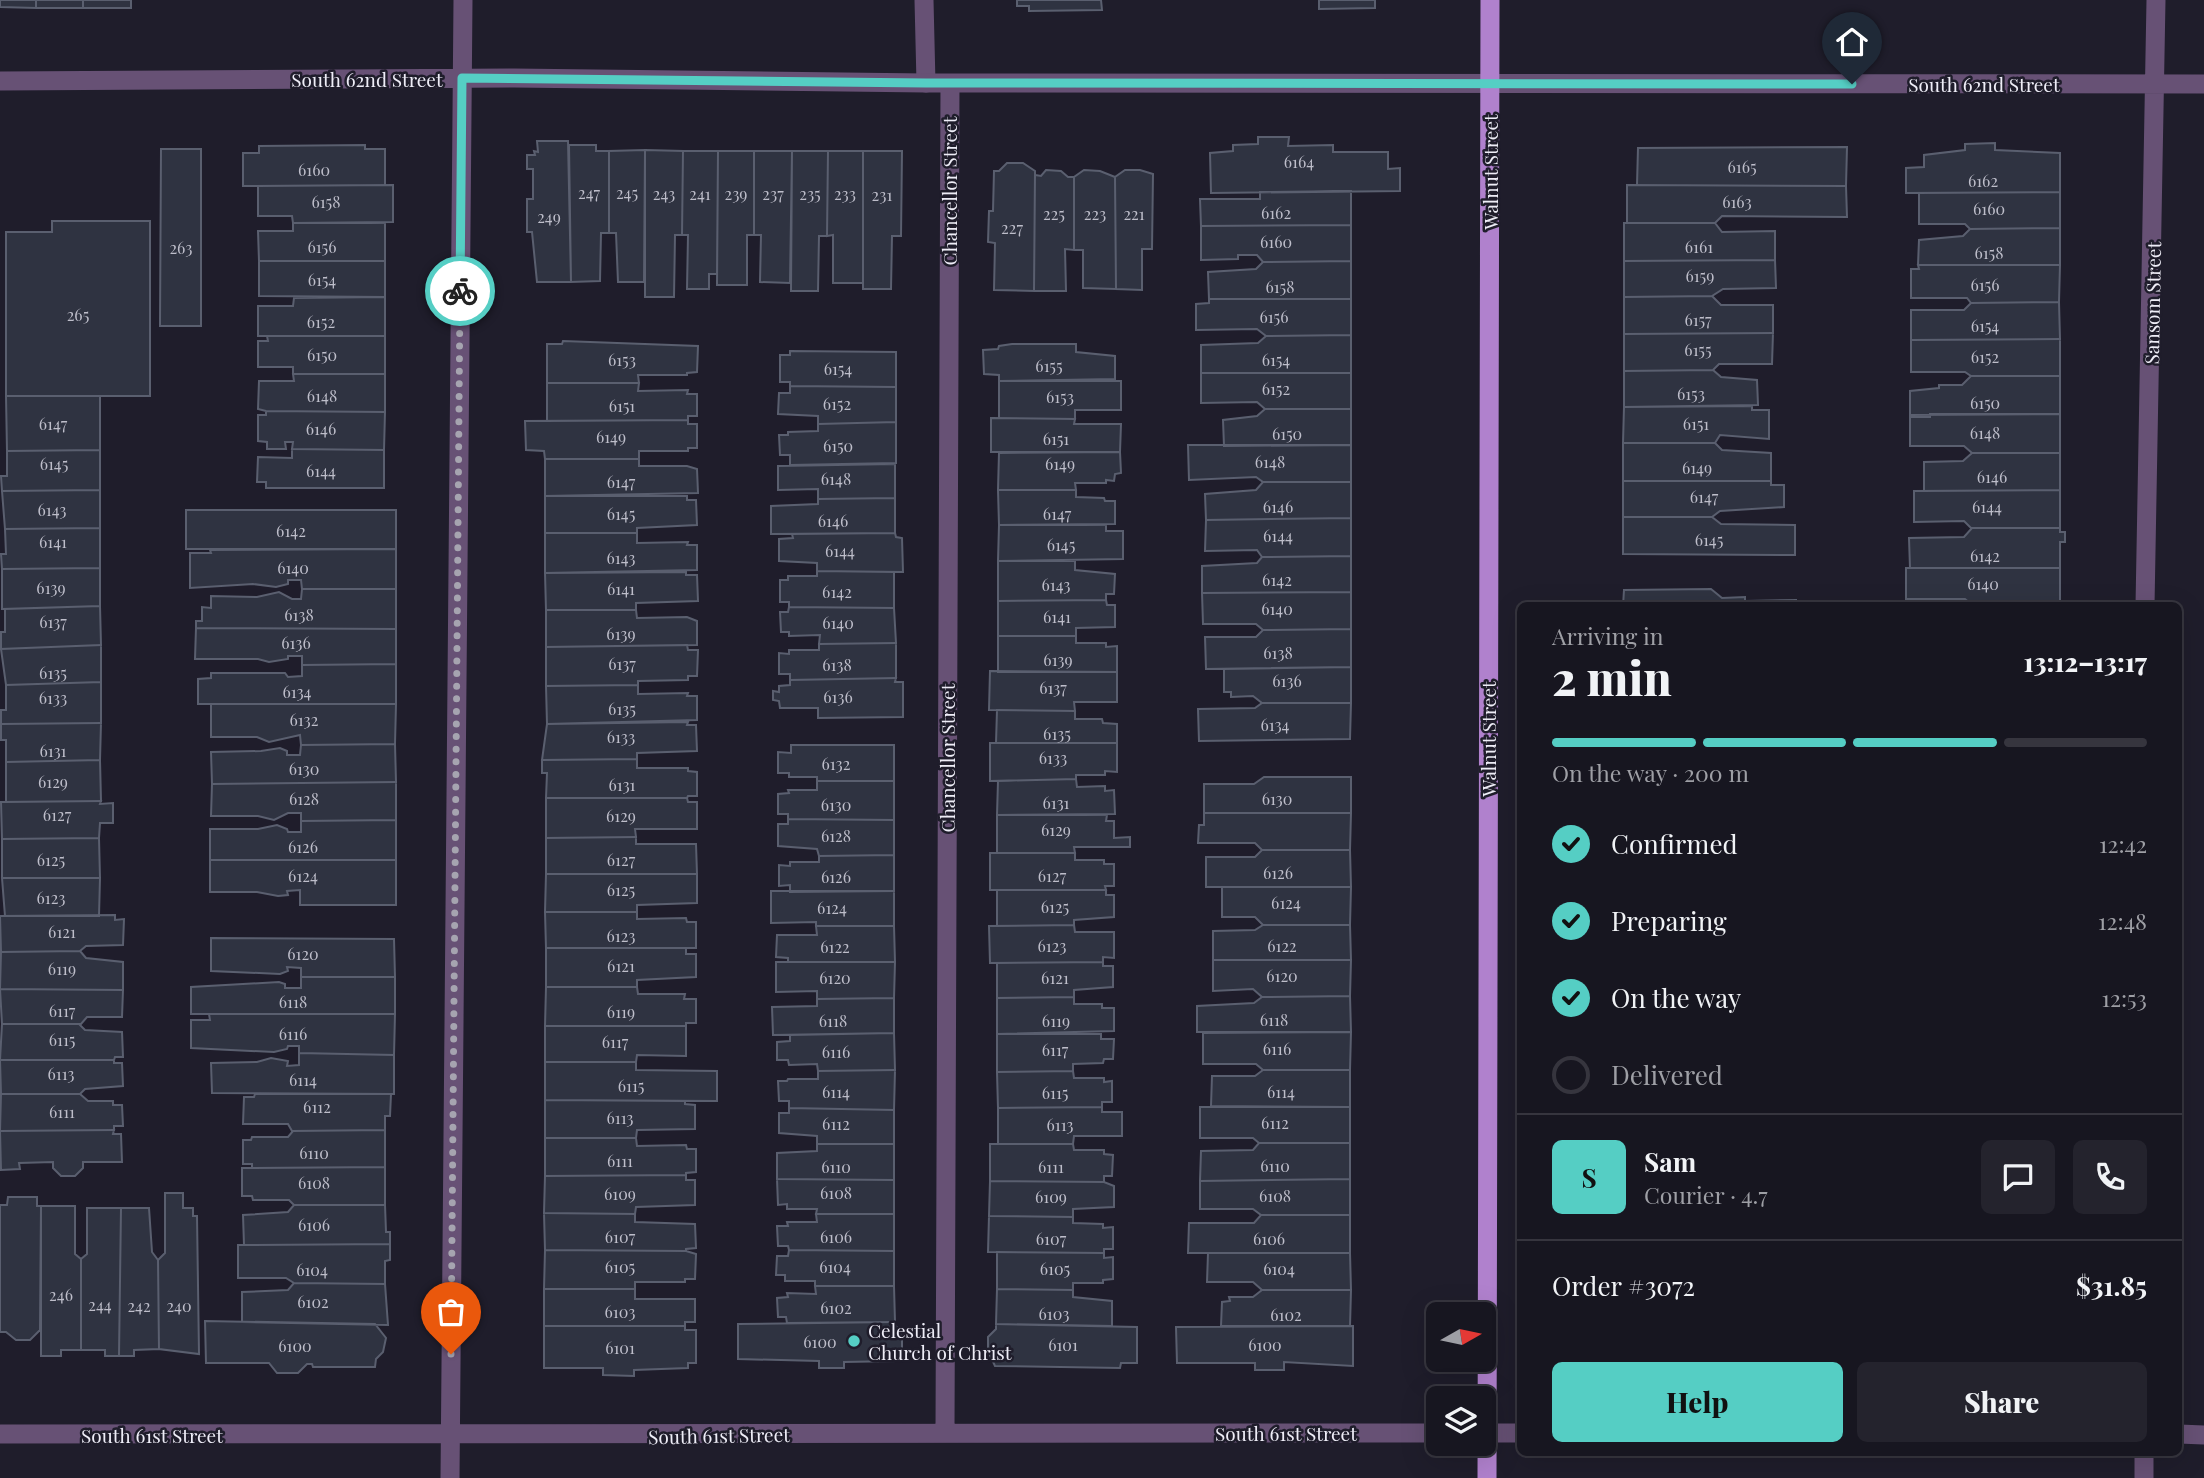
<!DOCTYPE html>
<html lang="en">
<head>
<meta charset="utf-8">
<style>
	body { margin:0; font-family:"Playfair Display",serif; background:#24232d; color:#f1f3f6; height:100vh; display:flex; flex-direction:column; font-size:26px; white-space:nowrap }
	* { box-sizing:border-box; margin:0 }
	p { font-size:23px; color:#9e9fa5 }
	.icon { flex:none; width:38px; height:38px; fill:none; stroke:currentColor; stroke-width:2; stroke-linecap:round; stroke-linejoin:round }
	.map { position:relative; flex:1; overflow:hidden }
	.sheet { position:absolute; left:1517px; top:602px; width:665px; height:854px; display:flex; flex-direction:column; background:#171620; border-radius:10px; box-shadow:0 7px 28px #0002,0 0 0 2px #36353e }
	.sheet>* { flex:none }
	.needle { width:46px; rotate:81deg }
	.tools { position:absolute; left:1426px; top:1302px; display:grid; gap:14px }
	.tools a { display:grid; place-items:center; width:70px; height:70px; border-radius:10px; background:#171620; box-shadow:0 7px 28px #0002,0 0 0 2px #36353e; font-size:35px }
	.pin { position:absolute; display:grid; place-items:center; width:60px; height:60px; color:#fff; margin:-72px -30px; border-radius:50% 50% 50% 0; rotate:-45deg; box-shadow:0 0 7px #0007 }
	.pin .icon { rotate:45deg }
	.courier { position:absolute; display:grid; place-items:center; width:70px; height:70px; margin:-35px; border:5px solid #55cec4; border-radius:50%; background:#fff; color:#222; box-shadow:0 2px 9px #0007 }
	.overview em { font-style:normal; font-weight:800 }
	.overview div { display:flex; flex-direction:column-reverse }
	.overview { display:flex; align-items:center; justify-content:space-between; height:119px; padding:0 35px }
	h1 { font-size:46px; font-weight:800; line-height:52px }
	.bar { display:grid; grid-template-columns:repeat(4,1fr); gap:10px 7px; align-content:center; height:84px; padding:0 35px }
	.bar i { height:9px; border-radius:5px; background:#36353e }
	.bar .active { background:#55cec4 }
	.bar p { grid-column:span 4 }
	.line { display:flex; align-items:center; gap:18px; padding:0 35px; border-top:2px solid #36353e }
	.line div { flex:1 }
	.round { display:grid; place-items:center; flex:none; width:74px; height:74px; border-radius:10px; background:#24232d }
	ol { padding:0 35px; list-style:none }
	li { display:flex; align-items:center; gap:21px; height:77px }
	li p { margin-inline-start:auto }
	li .icon { padding:7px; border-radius:50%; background:#55cec4; color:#111; stroke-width:4 }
	li:last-child { color:#9e9fa5 }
	li i { width:38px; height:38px; border:4px solid #36353e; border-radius:50% }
	.action { display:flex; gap:14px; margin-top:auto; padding:14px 35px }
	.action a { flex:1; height:80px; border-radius:10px; background:#55cec4; color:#111; font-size:28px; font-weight:800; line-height:80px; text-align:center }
	.action a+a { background:#24232d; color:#f1f3f6 }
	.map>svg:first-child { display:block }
	.building { fill:#2f3341; stroke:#5a5f6f; stroke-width:2 }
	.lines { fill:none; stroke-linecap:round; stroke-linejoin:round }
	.service { stroke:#675175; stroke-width:19 }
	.minor { stroke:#675175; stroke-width:19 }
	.primary { stroke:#b081cd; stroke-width:19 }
	.done { stroke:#a6a4b0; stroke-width:7; stroke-dasharray:0 12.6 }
	.route { stroke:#55cec4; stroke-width:9 }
	.poi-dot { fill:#55cec4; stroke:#1f1d2b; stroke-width:2.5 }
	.labels { text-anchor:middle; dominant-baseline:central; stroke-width:5; stroke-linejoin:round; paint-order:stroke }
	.number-label { font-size:16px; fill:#bebeca }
	.street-label { font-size:19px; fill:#eeedf7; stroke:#1f1d2b }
	.poi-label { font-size:19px; fill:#eeedf7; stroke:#1f1d2b; text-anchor:start }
</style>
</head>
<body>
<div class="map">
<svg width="2204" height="1478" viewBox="0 0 2204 1478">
	<rect width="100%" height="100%" fill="#1f1d2b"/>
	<path class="building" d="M0,0h36v8l-36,-1z
		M36,0h47v8h-47z
		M83,0h48v8h-48z
		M1017,0h84l1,10 -73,1v-5h-12z
		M1319,0h56v8l-56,1z
		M1258,137h31l-1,9 45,-1v7h55v17l12,-1v23l-189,2 -1,-40 23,-2v-6l25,-1z
		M537,141h31l3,141h-34l-5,-50h-5v-33h6v-30h-6v-14h8l-1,-4 4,1z
		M1995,143v7l65,3v39l-154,1v-25l18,-1v-12l41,-5v-6z
		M365,145v4h20v36l-142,1v-33h16v-7z
		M569,145h27v6h13v82h-8l-1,48 -29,1z
		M1847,147l-1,39 -209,-1 1,-37z
		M161,149h40v177h-41z
		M645,150l-1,132h-26l-2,-49h-7v-82z
		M645,150l38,1 -1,84h-7l-1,62h-29z
		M683,151h35l-1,123h-8v15h-22l1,-54h-6z
		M718,151h36v84h-7v50h-30z
		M754,151h38l-2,132 -30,-1 1,-47h-7z
		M792,151h36l-1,85h-8l-1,55h-27z
		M828,151h35v132h-30v-48l-6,1z
		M863,151h39l-1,85h-9l-1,53h-28z
		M1007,163h16l12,8 -1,120 -40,-1 1,-47 -7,-1 1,-31h4l1,-40h5z
		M1046,170l15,1 7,6h6v73l-9,-1 1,42h-32l1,-116 6,1z
		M1084,170l16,1 15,6 1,112 -33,-1v-38h-9v-73z
		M1125,170h15l13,4 -1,75h-10v41l-26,-1 -1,-112z
		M393,185v37l-100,1 -1,-7h-34v-30z
		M1627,185l219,1 1,31 -125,-1 -7,7h-88z
		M1351,191v34l-150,1 -1,-27h60v-7z
		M2060,192v36l-90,1 -5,-5h-46v-31z
		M52,221h98v175h-144v-164h46z
		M293,223h92v38h-126l-1,-30h35z
		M1624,223h91l7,9 53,-1v29l-151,1z
		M1351,225v36l-88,1 -6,-7h-19v4l-37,1v-34z
		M2060,228v37h-142l1,-25 44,-4 7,-7z
		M1775,260l1,28 -53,1 -11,7 -88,1v-36z
		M259,261h126v36l-126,-1z
		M1351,261v38h-142l-1,-27 48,-3 7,-7z
		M1918,265h142l-1,37 -88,1 -4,-5h-56v-29h8z
		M1712,296l9,9h52v28l-149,1v-37z
		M385,297v39h-127v-30h35l1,-8z
		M1209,299h142v36l-85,1 -9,-7 -61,1v-26l13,-1z
		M2059,302l1,37 -149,1v-30h53l7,-7z
		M1773,333l-1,31h-53l-6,6 -89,1v-37z
		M1351,335v38h-150v-28l57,-2 8,-7z
		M267,336h118v38h-92v-7h-35v-26h10z
		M2060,339v37h-89l-6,-4h-54v-32z
		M563,341l135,5 -1,26 -10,1v2h-49l1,8h-92v-39h15z
		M1012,344h64v8l39,4v23l-116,2v-6l-15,-1 -1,-24 15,-1 1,-3z
		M790,351l106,1v35l-106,-1v-4h-10v-27h10z
		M1713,370l8,7 36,3 1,25 -134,2v-36z
		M1201,373h150v36h-86l-8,-7 -56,1z
		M293,374h92v38l-119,-1 -8,-2 1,-28h35z
		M1971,376h89v38l-150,1v-24l29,-3v-3h23z
		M999,381h122v29h-46v9l-76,-1z
		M547,383h92l-1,8 50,-1 -1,4h10v22h-9v4l-141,1z
		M790,386l106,1v35l-78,2v-8l-40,-2 1,-21h11z
		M6,396h94v54l-93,1z
		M1752,406v4h17v29l-49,-4 -5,8h-92l1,-36z
		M1265,409h86v36l-127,1 -1,-26 34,-4z
		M266,411l119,1 -1,38 -92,-1 1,-7h-8l1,7h-19v-7l-9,-1v-26h8z
		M1930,414h130v39h-88l-8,-7h-54v-29h20z
		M991,418l84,1 -1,5h47l-1,28h-129z
		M688,420v4h9v24h-9v3h-49v8h-94l-1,-8 -18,-1 -1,-29z
		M896,422v41l-106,2v-10h-10l-1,-20h9v-3l30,-1v-7z
		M1623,443h92l7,7 49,3v28h-148z
		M1188,445h163v37h-88l-7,-5 -67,3z
		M292,449l92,1v38h-118v-6h-9l1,-25 34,1z
		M100,450v40l-98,1 -1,-15h6v-25z
		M1120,452l1,21 -6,1 -1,7 -8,-1v3h-31l1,7h-78l1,-37z
		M1972,453h88v37l-136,1v-29l39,-1z
		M545,459h94v7h48l10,3 1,24 -153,3z
		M895,464v34l-77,1v-10l-40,1v-24z
		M1623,481h148v4h13v22l-64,4 -8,6h-89z
		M1263,482h88v36l-145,2 -1,-26 51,-4z
		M100,490v38l-95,1 -3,-38z
		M998,490h78v7l28,1 1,3h10v23l-116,1z
		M2060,490v38h-89l-7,-7 -50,1v-31z
		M545,496h142v4h9l1,25 -60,3v5h-92z
		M895,498v35l-124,1v-28l47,-2v-5z
		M186,510h210v39h-210z
		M1623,517h89l9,7 74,1v30l-172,-1z
		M1351,518v38l-89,1 -5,-7 -52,1 1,-31z
		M999,525h107v6h17v28l-125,2z
		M100,528v40l-98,1 -1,-15h5l-1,-25z
		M1972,528h88v4h5v10h-5v26h-150l-1,-30 55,-1z
		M545,533h92v10l51,-1 -1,3h10v25l-152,3z
		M895,533l1,4 6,1 1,34 -86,-1v-8l-38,-2v-22l14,-1 -1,-4z
		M396,549v40h-94l-1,-9h-13v4l-12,3 -23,-3 -63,4v-35h21l-1,-3z
		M1351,556v36l-149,1v-27l55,-3 5,-6z
		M998,561h77v9l40,4 -1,20h-8v6l-108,1z
		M100,568v38l-98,3v-40z
		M1906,568h154v36h-89l-6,-5h-59z
		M817,571l77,1v36l-105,-1v-5h-9v-22h8v-4h29z
		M686,572v3h11l1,26 -62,2v7h-90l-1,-37z
		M302,589h94v40l-200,-1v-7h6v-14l9,1v-12l46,1 22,-5 13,7h9z
		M1711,589l11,9 23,-1v4l51,-1v6h-173l1,-16z
		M1351,592v37l-88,1 -7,-6h-53l-1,-31z
		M1106,600l1,5h8v22l-39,1v8h-78v-35z
		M1971,604h89l-90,2z
		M100,606l1,39 -100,4v-17h4v-23z
		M789,607l105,1 2,35 -77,1 1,-9 -31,1v-4h-8l-1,-20h8z
		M546,610h90l1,8 50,-1 10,4v24l-151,2z
		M196,628l200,1v35l-94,1v-9h-14v3l-19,3 -11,-3h-63z
		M1351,629v38l-145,2 -1,-32h51l7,-7z
		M998,636h78v7h30v4l11,-1v26h-119z
		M896,643v35l-106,2v-6h-11v-21l10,1v-4h30v-6z
		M101,645v37l-95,3 -5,-36z
		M687,645l1,5h10l-1,26h-9v4l-50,1v4l-92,1v-39z
		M396,664v40h-198v-25l13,-1v-5h74l3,4 14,-1v-11z
		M1351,667v36h-89l-9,-7 -22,1v-5h-7v-23z
		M990,671l127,1v30h-43l1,9 -86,-1z
		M896,678l-1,4h8v35l-85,1v-10h-38l-1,-7 -6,-1v-9l6,1v-6l11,-1v-5z
		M101,682v41l-100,1v-14h5v-25z
		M638,685v9l50,-1 -1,3h10v24l-150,4 -1,-38z
		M1262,703h89l-1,36 -151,2 -1,-32 57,-1z
		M211,704h185l-1,40 -94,1 -1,-10 -31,7 -12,-5h-46z
		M997,710l78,1v8h27l1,4 14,1v19h-121z
		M688,722l-1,3h9l1,26 -60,2v6l-95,1 5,-36z
		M101,723l-1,37 -94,2v-22h-5v-16z
		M990,743h127v29l-12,-1v4h-29v4l-86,2z
		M395,744l1,38 -184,2 -1,-32 50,-1 19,-3 7,3v4h13l1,-10z
		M791,745h103v36h-77v-4h-28v-4h-11v-21l13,1z
		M637,759v9h51v3l9,1v24h-9l-1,2h-141l1,-25h-5v-13z
		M100,760l1,41 -95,1v-40z
		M1264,777h87v36h-147v-29h50z
		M1076,779l1,8 28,-1v5l9,-1 1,24 -118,1 1,-34z
		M817,781h77v39l-106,-1v-5h-10v-20l11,-1 -1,-3h29z
		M396,782v38l-95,1v-8h-13l-14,7 -16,-4h-47l1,-32z
		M546,798h141l1,4h9v27h-62l1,8 -90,1z
		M101,801l-1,3 13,-1v20h-13l-1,15 -97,1 -1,-37z
		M1204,813h147l-1,37h-88l-7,-7h-57l1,-18h5z
		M997,815h110l-1,6h8v17l16,-1v10h-56l1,6h-78z
		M788,819l106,1v35l-75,1 -2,-7 -39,-3v-22h10z
		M396,820v40h-186v-31h48l19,-4 10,4 1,3h13v-11z
		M636,837v7h60l1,30h-151v-36z
		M99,838l1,40h-98v-39z
		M1262,850h88l1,37h-145v-30h49z
		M990,853h85v7h29v4h10v22h-9l1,4h-116z
		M894,855v36l-104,1v-7l-11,1v-21l11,1v-4h29v-6z
		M210,860h186v45h-96v-15l-13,1 1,4 -10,1 -21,-4h-47z
		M546,874h151v29l-60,2v7h-92z
		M2,878h98l-1,38h-94z
		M1222,887h129l-1,38h-87l-8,-8h-33z
		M997,890h109v5h8v22l-40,3v5l-77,1z
		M771,891h123v35h-78v-4l-45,1z
		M545,912h92v7l49,-1 1,4h9v26h-150z
		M115,915v5l9,-1 -1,26 -37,1 -6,5 -79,1 -1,-36z
		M1074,925l1,7h39v26l-11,-1v5l-113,1 -1,-37z
		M1263,925h87l1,35h-138v-29l42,-1z
		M816,926h78l1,36h-107v-4l-12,-1 1,-22h40z
		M211,938l183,1 1,38h-94v-9l-14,-1 1,4 -8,3 -69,-3z
		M546,948h140v6h10v23l-59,3v7h-91z
		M80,951l6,7 37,4v28l-123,-1 1,-37z
		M1213,960h138l-1,36 -88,1 -9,-8 -40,2z
		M776,962h119l-1,36 -77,1v-8l-41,1z
		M1103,962v4h10v21l-39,3v7l-77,1v-35z
		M301,977h94v37h-204v-27l88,-5 6,2v4h16z
		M546,987h91l1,7h47l-1,5h12v24h-10v3h-141z
		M0,989l123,1 -1,27h-35l-6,7h-79z
		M1350,996l1,36h-154v-26l57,-3 8,-6z
		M1074,997v7h28v4h12v23l-117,3v-36z
		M894,998v35l-121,2 -1,-28 45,-1v-7z
		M209,1014h186l-1,41 -95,-2v-7h-11l-1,3 -13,3 -83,-4v-28h19z
		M2,1024h77l6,6 37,2 1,25h-8l-1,3h-114z
		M545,1026h141v30l-49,-1 -1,7h-91z
		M1351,1032l-1,38h-87l-7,-6h-53v-31z
		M894,1033l1,37 -77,1 -1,-7 -28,1 -1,-5h-11v-18l13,-1v-6z
		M997,1034h104v5h13l-1,20h-9l-1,4 -30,1v7l-76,1z
		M299,1053l95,2v39l-182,-1 -1,-30 46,-1 14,-4 17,3 -1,5 12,-1z
		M0,1060h114v3h8l1,23 -38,3 -5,5h-79z
		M545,1062h91v8l81,1v30l-172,-1z
		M895,1070l-1,40 -105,-2v-7h-10l-1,-20h9l1,-2h30v-8z
		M1263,1070h87v37l-139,-1 1,-30h43z
		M1073,1071l1,7h30v4l8,-1v21h-10v5l-104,1 -1,-36z
		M1,1094h79l8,7h25v4h9l1,21h-9v4l-114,1z
		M255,1094h136l-1,22h-5v14l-93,1 -4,-7h-45l1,-27h10z
		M545,1100l140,1v3l10,1v24l-58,1 -1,8h-91z
		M1102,1107v5h20v24h-48l-1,8h-75v-36z
		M1200,1107h150v36h-91l-6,-5h-53z
		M789,1108l105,2v34h-77v-8l-38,-3v-20h10z
		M114,1130l-1,4h8l1,28h-39v6l-8,8h-14l-8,-8v-6l-34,1 1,6 -19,1 -1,-39z
		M385,1130v37l-133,1v-4h-9v-24h8l1,-3h36l5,-6z
		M545,1138h91l1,8 49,-1 1,4h9v23l-10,1v2l-141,1z
		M1259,1143h91v36l-150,2 1,-30 52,-1z
		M817,1144h77v36l-117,-1v-26l40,-2z
		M990,1144h83l1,6h30v4l9,1 -1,21h-8v6l-114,-1z
		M385,1167v38h-91l-5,-5h-36l-1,-4h-10v-28z
		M686,1175v5h9v25l-59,2 -1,7 -91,-1 1,-37z
		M777,1179l117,1v34h-78l1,-5h-30v-5l-9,1z
		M1350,1179v36h-89l-8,-6h-53v-28z
		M990,1181l114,1 10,4v21l-41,2v8l-84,-1z
		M165,1193h18v15h10v8h4l2,138 -40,-5 -1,-89 7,-7z
		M8,1197h29v9h4l-1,124 -10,10h-14l-10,-8h-6v-127h7z
		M294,1205h91l1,27h4v12l-146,1 -1,-30 45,-3z
		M41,1206h34v48l6,5v91h-20v6h-20z
		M87,1208h34l-2,148h-14v-6h-24v-91l6,-5z
		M121,1208h28l3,44 6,8 1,89 -25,1v6h-15z
		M544,1213l91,1v8l60,2 1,24 -10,1v2l-141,-1z
		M816,1214h78v37l-105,-1 -1,-4h-10l-1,-20h11l-1,-4h30z
		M1261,1215h89v38h-162l1,-30h65z
		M989,1216l84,1v6l30,1v4l10,-1v22h-9v4l-116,-1z
		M390,1244v16l-5,1v23l-91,-1 -8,-5h-48v-33z
		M545,1250l141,1 10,3 -1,25h-10v3h-50v7h-91z
		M789,1250l105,1v35h-79v-5h-30v-6h-9l1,-19h11z
		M997,1252l107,1v5l9,-1v22l-10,1v3h-30v7l-76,-1z
		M1208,1253h142l1,37h-89l-9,-8h-46z
		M294,1283l91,1 3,41 -146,-3v-30l46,-2z
		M815,1286h79l1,36 -108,1 -1,-6h-8l-1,-19 11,-1 -1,-4 29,1z
		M544,1289h91v10h60v23h-10v4h-141z
		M997,1289l76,1v7l39,4v25l-116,-2z
		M1262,1290h89l-1,36h-129l1,-24 8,-1 -1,-4h24z
		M205,1321l170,3 11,14 -3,14 -7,7 -1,8h-62l-1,-3h-5l-9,9h-21l-8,-10h-63z
		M893,1322l9,12v14l-6,13 -52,1v6h-25v-7l-81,-2v-35z
		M996,1324l141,3v36h-16l-1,5 -125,-2 -7,-15v-14l8,-8z
		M544,1326h141v4h11v33h-8v5l-54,2v6l-31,-1v-7h-59z
		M1353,1326v40l-69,-4v8h-29v-7h-78l-1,-36z"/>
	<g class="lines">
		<path class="service" d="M924,0l2,83"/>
		<path class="minor" d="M0,81l514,-3 412,5 1278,1
			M2145,606l11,-606
			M945,1432l5,-1349
			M1484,1433h37
			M0,1434c480,4 959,0 1438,-1
			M2179,1434l25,1
			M450,1478l13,-1478
			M2144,1478v-26"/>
		<path class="primary" d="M1487,1478l3,-1478"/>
	</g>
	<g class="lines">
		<path class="done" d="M451,1354l9,-1063"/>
		<path class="route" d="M460,291l2,-213 464,5 926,1"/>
	</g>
	<circle class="poi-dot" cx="854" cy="1341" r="7"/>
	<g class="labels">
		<g class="number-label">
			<text x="1299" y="161">6164</text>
			<text x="1742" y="166">6165</text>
			<text x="314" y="169">6160</text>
			<text x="1983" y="180">6162</text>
			<text x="589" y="192">247</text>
			<text x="627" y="192">245</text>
			<text x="664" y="193">243</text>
			<text x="700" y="193">241</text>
			<text x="736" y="193">239</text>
			<text x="773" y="193">237</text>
			<text x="810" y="193">235</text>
			<text x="845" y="193">233</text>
			<text x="882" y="194">231</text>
			<text x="326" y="201">6158</text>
			<text x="1737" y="201">6163</text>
			<text x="1989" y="208">6160</text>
			<text x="1276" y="212">6162</text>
			<text x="1054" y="213">225</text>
			<text x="1095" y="213">223</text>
			<text x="1134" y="213">221</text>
			<text x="549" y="216">249</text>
			<text x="1012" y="227">227</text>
			<text x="1276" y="241">6160</text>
			<text x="322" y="246">6156</text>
			<text x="1699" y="246">6161</text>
			<text x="181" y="247">263</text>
			<text x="1989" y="252">6158</text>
			<text x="1700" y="275">6159</text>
			<text x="322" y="279">6154</text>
			<text x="1985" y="284">6156</text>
			<text x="1280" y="286">6158</text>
			<text x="78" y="314">265</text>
			<text x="1274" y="316">6156</text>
			<text x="1698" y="319">6157</text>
			<text x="321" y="321">6152</text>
			<text x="1985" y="325">6154</text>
			<text x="1698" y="349">6155</text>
			<text x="322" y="354">6150</text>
			<text x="1985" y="356">6152</text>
			<text x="622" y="359">6153</text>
			<text x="1276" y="359">6154</text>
			<text x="1049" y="365">6155</text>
			<text x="838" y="368">6154</text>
			<text x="1276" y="388">6152</text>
			<text x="1691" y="393">6153</text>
			<text x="322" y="395">6148</text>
			<text x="1060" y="396">6153</text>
			<text x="1985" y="402">6150</text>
			<text x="837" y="403">6152</text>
			<text x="622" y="405">6151</text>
			<text x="53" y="423">6147</text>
			<text x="1696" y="423">6151</text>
			<text x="321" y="428">6146</text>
			<text x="1985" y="432">6148</text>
			<text x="1287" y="433">6150</text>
			<text x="611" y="436">6149</text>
			<text x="1056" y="438">6151</text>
			<text x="838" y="445">6150</text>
			<text x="1270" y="461">6148</text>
			<text x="54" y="463">6145</text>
			<text x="1060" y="463">6149</text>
			<text x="1697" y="467">6149</text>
			<text x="321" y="470">6144</text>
			<text x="1992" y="476">6146</text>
			<text x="836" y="478">6148</text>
			<text x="621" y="481">6147</text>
			<text x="1704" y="496">6147</text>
			<text x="1278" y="506">6146</text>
			<text x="1987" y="506">6144</text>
			<text x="52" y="509">6143</text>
			<text x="621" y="513">6145</text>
			<text x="1057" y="513">6147</text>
			<text x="833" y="520">6146</text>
			<text x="291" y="530">6142</text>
			<text x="1278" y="535">6144</text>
			<text x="1709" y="539">6145</text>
			<text x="53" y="541">6141</text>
			<text x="1061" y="544">6145</text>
			<text x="840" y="550">6144</text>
			<text x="1985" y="555">6142</text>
			<text x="621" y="557">6143</text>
			<text x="293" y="567">6140</text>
			<text x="1277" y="579">6142</text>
			<text x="1983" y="583">6140</text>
			<text x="1056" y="584">6143</text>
			<text x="51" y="587">6139</text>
			<text x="621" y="588">6141</text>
			<text x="837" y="591">6142</text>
			<text x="1277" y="608">6140</text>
			<text x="299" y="614">6138</text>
			<text x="1057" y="616">6141</text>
			<text x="53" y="621">6137</text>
			<text x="838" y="622">6140</text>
			<text x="621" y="633">6139</text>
			<text x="296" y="642">6136</text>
			<text x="1278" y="652">6138</text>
			<text x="1058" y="659">6139</text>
			<text x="622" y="663">6137</text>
			<text x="837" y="664">6138</text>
			<text x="53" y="672">6135</text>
			<text x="1287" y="680">6136</text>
			<text x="1053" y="687">6137</text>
			<text x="297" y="691">6134</text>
			<text x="838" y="696">6136</text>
			<text x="53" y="697">6133</text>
			<text x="622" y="708">6135</text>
			<text x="304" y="719">6132</text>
			<text x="1275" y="724">6134</text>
			<text x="1057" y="733">6135</text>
			<text x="621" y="736">6133</text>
			<text x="53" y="750">6131</text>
			<text x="1053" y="757">6133</text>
			<text x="836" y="763">6132</text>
			<text x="304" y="768">6130</text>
			<text x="53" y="781">6129</text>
			<text x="622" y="784">6131</text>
			<text x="304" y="798">6128</text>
			<text x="1277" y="798">6130</text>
			<text x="1056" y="802">6131</text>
			<text x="836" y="804">6130</text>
			<text x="57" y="814">6127</text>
			<text x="621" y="815">6129</text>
			<text x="1056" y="829">6129</text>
			<text x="836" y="835">6128</text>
			<text x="303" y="846">6126</text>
			<text x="51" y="859">6125</text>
			<text x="621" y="859">6127</text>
			<text x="1278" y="872">6126</text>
			<text x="303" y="875">6124</text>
			<text x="1052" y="875">6127</text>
			<text x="836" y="876">6126</text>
			<text x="621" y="889">6125</text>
			<text x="51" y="897">6123</text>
			<text x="1286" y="902">6124</text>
			<text x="1055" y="906">6125</text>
			<text x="832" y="907">6124</text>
			<text x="62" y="931">6121</text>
			<text x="621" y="935">6123</text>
			<text x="1052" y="945">6123</text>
			<text x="1282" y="945">6122</text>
			<text x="835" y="946">6122</text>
			<text x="303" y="953">6120</text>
			<text x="621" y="965">6121</text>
			<text x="62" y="968">6119</text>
			<text x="1282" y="975">6120</text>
			<text x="835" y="977">6120</text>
			<text x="1055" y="977">6121</text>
			<text x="293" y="1001">6118</text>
			<text x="62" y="1010">6117</text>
			<text x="621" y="1011">6119</text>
			<text x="1274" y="1019">6118</text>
			<text x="833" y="1020">6118</text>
			<text x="1056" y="1020">6119</text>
			<text x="293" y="1033">6116</text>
			<text x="62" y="1039">6115</text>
			<text x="615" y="1041">6117</text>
			<text x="1277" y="1048">6116</text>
			<text x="1055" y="1049">6117</text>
			<text x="836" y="1051">6116</text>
			<text x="61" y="1073">6113</text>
			<text x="303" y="1079">6114</text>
			<text x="631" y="1085">6115</text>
			<text x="836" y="1091">6114</text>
			<text x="1281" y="1091">6114</text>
			<text x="1055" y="1092">6115</text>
			<text x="317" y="1106">6112</text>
			<text x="62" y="1111">6111</text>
			<text x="620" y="1117">6113</text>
			<text x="1275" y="1122">6112</text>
			<text x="836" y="1123">6112</text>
			<text x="1060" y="1124">6113</text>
			<text x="314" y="1152">6110</text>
			<text x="620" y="1160">6111</text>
			<text x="1275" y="1165">6110</text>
			<text x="836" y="1166">6110</text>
			<text x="1051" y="1166">6111</text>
			<text x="314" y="1182">6108</text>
			<text x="836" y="1192">6108</text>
			<text x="620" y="1193">6109</text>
			<text x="1275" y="1195">6108</text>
			<text x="1051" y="1196">6109</text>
			<text x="314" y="1224">6106</text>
			<text x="620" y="1236">6107</text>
			<text x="836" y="1236">6106</text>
			<text x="1051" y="1238">6107</text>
			<text x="1269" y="1238">6106</text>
			<text x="620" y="1266">6105</text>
			<text x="835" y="1266">6104</text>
			<text x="1055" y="1268">6105</text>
			<text x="1279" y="1268">6104</text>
			<text x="312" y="1269">6104</text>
			<text x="61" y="1294">246</text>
			<text x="313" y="1301">6102</text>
			<text x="100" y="1304">244</text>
			<text x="139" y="1305">242</text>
			<text x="179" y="1305">240</text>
			<text x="836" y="1307">6102</text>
			<text x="620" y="1311">6103</text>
			<text x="1054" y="1313">6103</text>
			<text x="1286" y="1314">6102</text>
			<text x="820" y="1341">6100</text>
			<text x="1063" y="1344">6101</text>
			<text x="1265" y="1344">6100</text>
			<text x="295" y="1345">6100</text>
			<text x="620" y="1347">6101</text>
		</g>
		<g class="street-label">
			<text x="367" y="79">South 62nd Street</text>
			<text x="1984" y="84">South 62nd Street</text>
			<text transform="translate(1490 172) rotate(-90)">Walnut Street</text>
			<text transform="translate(949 191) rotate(-90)">Chancellor Street</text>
			<text transform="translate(2152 303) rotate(-89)">Sansom Street</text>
			<text transform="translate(1488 739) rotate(-90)">Walnut Street</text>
			<text transform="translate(947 758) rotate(-90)">Chancellor Street</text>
			<text x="1286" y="1433">South 61st Street</text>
			<text x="152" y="1435">South 61st Street</text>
			<text transform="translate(719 1435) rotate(-1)">South 61st Street</text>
		</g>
		<g class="poi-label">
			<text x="868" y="1330">Celestial<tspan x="868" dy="22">Church of Christ</tspan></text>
		</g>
	</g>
</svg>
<div class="tools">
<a><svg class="needle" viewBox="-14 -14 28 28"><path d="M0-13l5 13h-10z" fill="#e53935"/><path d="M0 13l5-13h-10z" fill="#9e9fa5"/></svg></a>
<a><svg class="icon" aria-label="layers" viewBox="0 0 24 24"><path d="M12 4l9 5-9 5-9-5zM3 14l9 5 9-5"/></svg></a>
</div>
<div class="pin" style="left:451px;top:1354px;background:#ea580c"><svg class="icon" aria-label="bag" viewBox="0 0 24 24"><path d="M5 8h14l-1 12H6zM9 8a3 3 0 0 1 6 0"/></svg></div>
<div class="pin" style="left:1852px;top:84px;background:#1f2937"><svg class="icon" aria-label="home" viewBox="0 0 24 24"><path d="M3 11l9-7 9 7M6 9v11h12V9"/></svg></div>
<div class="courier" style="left:460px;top:291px"><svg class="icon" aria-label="bike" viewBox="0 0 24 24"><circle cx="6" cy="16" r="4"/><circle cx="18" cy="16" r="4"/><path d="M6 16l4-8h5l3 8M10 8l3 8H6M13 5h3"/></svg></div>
<section class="sheet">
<div class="overview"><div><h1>2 min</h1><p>Arriving in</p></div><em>13:12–13:17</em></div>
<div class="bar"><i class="active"></i><i class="active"></i><i class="active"></i><i></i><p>On the way · 200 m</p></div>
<ol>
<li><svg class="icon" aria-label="check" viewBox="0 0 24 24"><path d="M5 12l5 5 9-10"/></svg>Confirmed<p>12:42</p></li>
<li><svg class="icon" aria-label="check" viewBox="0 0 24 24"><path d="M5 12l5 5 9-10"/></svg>Preparing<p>12:48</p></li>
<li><svg class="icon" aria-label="check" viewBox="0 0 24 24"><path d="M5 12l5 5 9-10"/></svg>On the way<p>12:53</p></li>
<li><i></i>Delivered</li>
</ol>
<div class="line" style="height:126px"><b class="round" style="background:#55cec4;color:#111">S</b><div><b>Sam</b><p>Courier · 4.7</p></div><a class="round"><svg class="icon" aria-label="chat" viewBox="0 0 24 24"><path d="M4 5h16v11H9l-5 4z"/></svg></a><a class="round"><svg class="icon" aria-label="phone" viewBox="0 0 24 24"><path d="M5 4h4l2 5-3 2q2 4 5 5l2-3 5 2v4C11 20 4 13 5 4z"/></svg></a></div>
<div class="line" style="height:91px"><div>Order #3072</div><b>$31.85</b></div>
<div class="action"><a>Help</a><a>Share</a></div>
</section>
</div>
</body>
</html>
